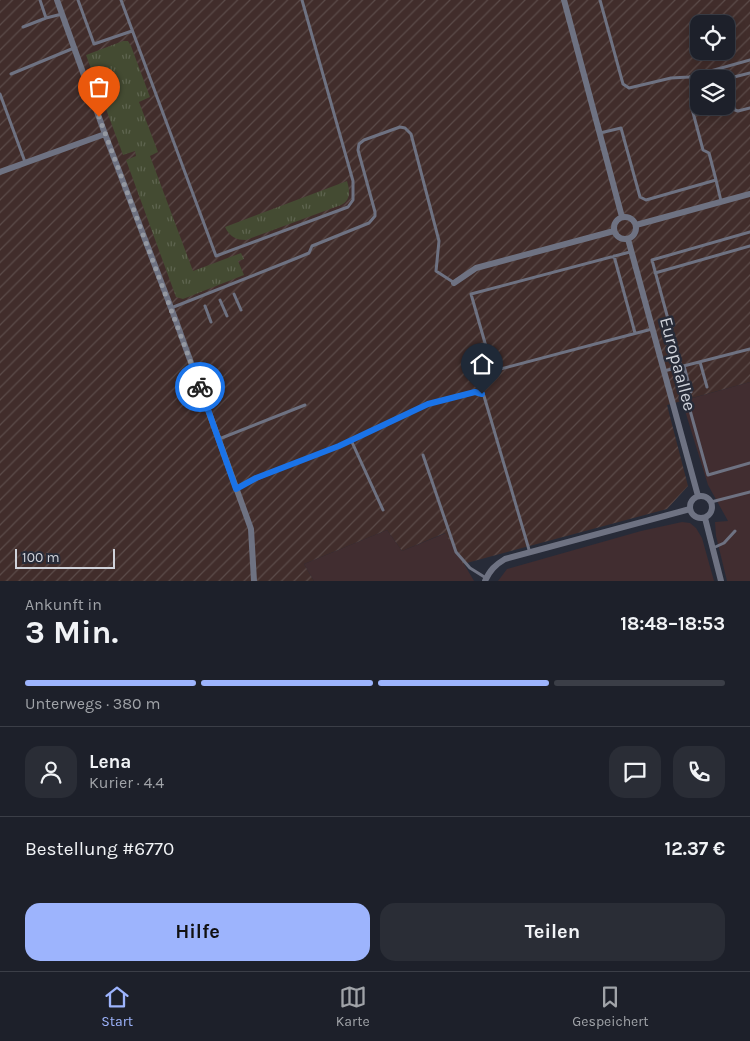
<!DOCTYPE html>
<html lang="de">
<head>
<meta charset="utf-8">
<style>
	body { margin:0; font-family:Karla,sans-serif; background:#2a2d36; color:#f1f3f6; height:100vh; display:flex; flex-direction:column; font-size:19px; white-space:nowrap }
	* { box-sizing:border-box; margin:0 }
	p { font-size:16px; color:#a0a3a8 }
	.icon { flex:none; width:28px; height:28px; fill:none; stroke:currentColor; stroke-width:2; stroke-linecap:round; stroke-linejoin:round }
	.map { position:relative; height:581px; overflow:hidden }
	.details { display:flex; flex-direction:column; background:#1d202a; flex:1 }
	.details>* { flex:none }
	.buttons { position:absolute; left:690px; top:15px; display:grid; gap:10px }
	.buttons a { display:grid; place-items:center; width:45px; height:45px; border-radius:10px; background:#1d202a; box-shadow:0 2px 12px #0003,0 0 0 1px #3b3e47; font-size:25px }
	.scale { position:absolute; left:15px; bottom:12px; width:100px; box-sizing:border-box; padding-left:5px; border:2px solid #cfd2da; border-top:0; font-size:14px; line-height:18px; white-space:nowrap; color:#cfd2da; -webkit-text-stroke:4px #272b38; paint-order:stroke }
	.pin { position:absolute; display:grid; place-items:center; width:42px; height:42px; color:#fff; margin:-51px -21px; border-radius:50% 50% 50% 0; rotate:-45deg; box-shadow:0 0 5px #0007 }
	.pin .icon { rotate:45deg }
	.courier { position:absolute; display:grid; place-items:center; width:50px; height:50px; margin:-25px; border:4px solid #1a73e8; border-radius:50%; background:#fff; color:#222; box-shadow:0 1px 6px #0007 }
	.headline em { font-style:normal; font-weight:700 }
	.headline div { display:flex; flex-direction:column-reverse }
	.headline { display:flex; align-items:center; justify-content:space-between; height:85px; padding:0 25px }
	h1 { font-size:32px; font-weight:700; line-height:38px }
	.bar { display:grid; grid-template-columns:repeat(4,1fr); gap:8px 5px; align-content:center; height:60px; padding:0 25px }
	.bar i { height:6px; border-radius:4px; background:#3b3e47 }
	.bar .current { background:#9db4fd }
	.bar p { grid-column:span 4 }
	.line { display:flex; align-items:center; gap:12px; padding:0 25px; border-top:1px solid #3b3e47 }
	.line div { flex:1 }
	.round { display:grid; place-items:center; flex:none; width:52px; height:52px; border-radius:15px; background:#2a2d36 }
	.action { display:flex; gap:10px; margin-top:auto; padding:10px 25px }
	.action a { flex:1; height:58px; border-radius:15px; background:#9db4fd; color:#111; font-size:20px; font-weight:700; line-height:58px; text-align:center }
	.action a+a { background:#2a2d36; color:#f1f3f6 }
	.tab-bar { display:flex; justify-content:space-around; align-items:center; height:70px; border-top:1px solid #3b3e47; background:#1d202a; font-size:14px; color:#a0a3a8 }
	.tab-bar a { display:grid; justify-items:center; gap:2px }
	.tab-bar .current { color:#9db4fd }
	.map>svg:first-child { display:block }
	.commercial { fill:#412d30 }
	.industrial { fill:url(#industrial-furrows); fill-rule:evenodd }
	.grass { fill:url(#grass-tufts) }
	.lines { fill:none; stroke-linecap:round; stroke-linejoin:round }
	.lane { stroke:#6e7282; stroke-width:3 }
	.street { stroke:#6e7282; stroke-width:6 }
	.done { stroke:#9498a1; stroke-width:5; stroke-dasharray:0 9 }
	.route { stroke:#1a73e8; stroke-width:6 }
	.labels { text-anchor:middle; dominant-baseline:central; stroke-width:5; stroke-linejoin:round; paint-order:stroke }
	.street-label { font-size:18px; fill:#cfd2da; stroke:#272b38 }
</style>
</head>
<body>
<div class="map">
<svg width="750" height="581" viewBox="0 0 750 581">
	<defs>
		<pattern id="industrial-furrows" width="10" height="10" patternUnits="userSpaceOnUse" patternTransform="scale(1.25)"><rect width="10" height="10" fill="#412d2b"/><path d="M-1 1l2-2M0 10L10 0M9 11l2-2" fill="none" stroke="#5b4b49"/></pattern>
		<pattern id="grass-tufts" width="24" height="20" patternUnits="userSpaceOnUse" patternTransform="scale(1.25)"><rect width="24" height="20" fill="#444b32"/><path d="M3 7l-1-3M5 7V3M7 7l1-3M15 17l-1-3M17 17v-4M19 17l1-3" fill="none" stroke="#5e644f"/></pattern>
	</defs>
	<rect width="100%" height="100%" fill="#272b38"/>
	<path class="commercial" d="M750,382v199h-23l-11,-45 -1,-14 13,-1 -20,-36 -26,-84z
		M682,522l8,1 6,5 6,10 12,43h-216l9,-12 134,-38z
		M387,530l15,21 44,-18 28,48h-160l-10,-17z"/>
	<path class="industrial" d="M0,0h750v382l-83,23 21,81 -21,23 -204,55 -18,-31 -43,18 -15,-21 -83,34 10,17h-314zM699,24h27v27h-27zM699,79h27v27h-27z"/>
	<path class="grass" d="M123,41h5l3,5 19,51 -11,5 19,50 -8,4 43,115 48,-18 3,6 -6,2 6,14 -61,24 -7,-2 -50,-137 10,-4 -1,-5 -12,4 -37,-100z
		M347,181c3,10 4,19 -6,24l-95,35c-10,0 -16,-3 -21,-13z"/>
	<g class="lines">
		<path class="lane" d="M78,0l16,44 38,-13
			M121,0l95,256 132,-49 5,-7v-19l-51,-181
			M600,0l23,84 6,4 42,-10 18,-1 61,-17
			M46,18l16,-4
			M23,27l23,-9 -6,-18
			M11,74l63,-26
			M726,82l4,-4 20,-5
			M726,85l9,25 3,1 12,-3
			M0,94l25,68
			M691,105l12,45 6,3 7,27
			M600,133l21,-5 19,69 6,3 70,-20 5,21
			M630,252l-159,42 22,77 159,-42
			M614,256l21,77
			M655,273l95,-27
			M234,294l7,16
			M220,300l7,16
			M205,306l6,16
			M171,308l126,-50 12,-5 3,-7 57,-23 6,-7v-4l-17,-62 1,-6 5,-4 36,-13 5,1 6,6 28,107 -3,30 17,11
			M700,362l7,25
			M684,366l7,26
			M681,367l-29,-107 98,-28
			M476,371l7,2 10,-2
			M664,371l86,-22
			M688,403l20,72 42,-12
			M219,439l86,-34
			M351,440l32,70
			M423,455l33,97 14,16 16,10
			M237,489c32,-18 68,-29 102,-43 45,-20 89,-48 138,-54l7,4 46,157
			M711,502l39,-10
			M713,548l11,-5 11,-12"/>
		<path class="street" d="M57,0l48,134 71,187 75,208 3,52
			M564,0l58,217
			M0,172l105,-38
			M614 228a11 11 0 1 1 22 0a11 11 0 1 1-22 0Z
			M636,225l114,-31
			M628,239l70,257
			M454,283l22,-15 138,-37
			M690 507a11 11 0 1 1 22 0a11 11 0 1 1-22 0Z
			M705,518l16,63
			M485,581c5,-11 10,-16 20,-22l185,-50"/>
	</g>
	<g class="lines">
		<path class="done" d="M99,117l101,270"/>
		<path class="route" d="M200,387l36,102 20,-11 83,-32 89,-42 47,-12 7,2"/>
	</g>
	<g class="labels">
		<g class="street-label">
			<text transform="translate(678 364) rotate(75)">Europaallee</text>
		</g>
	</g>
</svg>
<div class="buttons">
<a><svg class="icon" aria-label="locate" viewBox="0 0 24 24"><circle cx="12" cy="12" r="6"/><path d="M12 2v4M12 18v4M2 12h4M18 12h4"/></svg></a>
<a><svg class="icon" aria-label="layers" viewBox="0 0 24 24"><path d="M12 4l9 5-9 5-9-5zM3 14l9 5 9-5"/></svg></a>
</div>
<div class="scale">100 m</div>
<div class="pin" style="left:99px;top:117px;background:#ea580c"><svg class="icon" aria-label="bag" viewBox="0 0 24 24"><path d="M5 8h14l-1 12H6zM9 8a3 3 0 0 1 6 0"/></svg></div>
<div class="pin" style="left:482px;top:394px;background:#1f2937"><svg class="icon" aria-label="home" viewBox="0 0 24 24"><path d="M3 11l9-7 9 7M6 9v11h12V9"/></svg></div>
<div class="courier" style="left:200px;top:387px"><svg class="icon" aria-label="bike" viewBox="0 0 24 24"><circle cx="6" cy="16" r="4"/><circle cx="18" cy="16" r="4"/><path d="M6 16l4-8h5l3 8M10 8l3 8H6M13 5h3"/></svg></div>
</div>
<section class="details">
<div class="headline"><div><h1>3 Min.</h1><p>Ankunft in</p></div><em>18:48–18:53</em></div>
<div class="bar"><i class="current"></i><i class="current"></i><i class="current"></i><i></i><p>Unterwegs · 380 m</p></div>
<div class="line" style="height:90px"><a class="round"><svg class="icon" aria-label="person" viewBox="0 0 24 24"><circle cx="12" cy="8" r="4"/><path d="M4 21q1-7 8-7t8 7"/></svg></a><div><b>Lena</b><p>Kurier · 4.4</p></div><a class="round"><svg class="icon" aria-label="chat" viewBox="0 0 24 24"><path d="M4 5h16v11H9l-5 4z"/></svg></a><a class="round"><svg class="icon" aria-label="phone" viewBox="0 0 24 24"><path d="M5 4h4l2 5-3 2q2 4 5 5l2-3 5 2v4C11 20 4 13 5 4z"/></svg></a></div>
<div class="line" style="height:65px"><div>Bestellung #6770</div><b>12.37 €</b></div>
<div class="action"><a>Hilfe</a><a>Teilen</a></div>
</section>
<nav class="tab-bar">
<a class="current"><svg class="icon" aria-label="home" viewBox="0 0 24 24"><path d="M3 11l9-7 9 7M6 9v11h12V9"/></svg>Start</a>
<a><svg class="icon" aria-label="map" viewBox="0 0 24 24"><path d="M3 6l6-2 6 2 6-2v14l-6 2-6-2-6 2zM9 4v14M15 6v14"/></svg>Karte</a>
<a><svg class="icon" aria-label="saved" viewBox="0 0 24 24"><path d="M7 4h10v16l-5-4-5 4z"/></svg>Gespeichert</a>
</nav>
</body>
</html>
